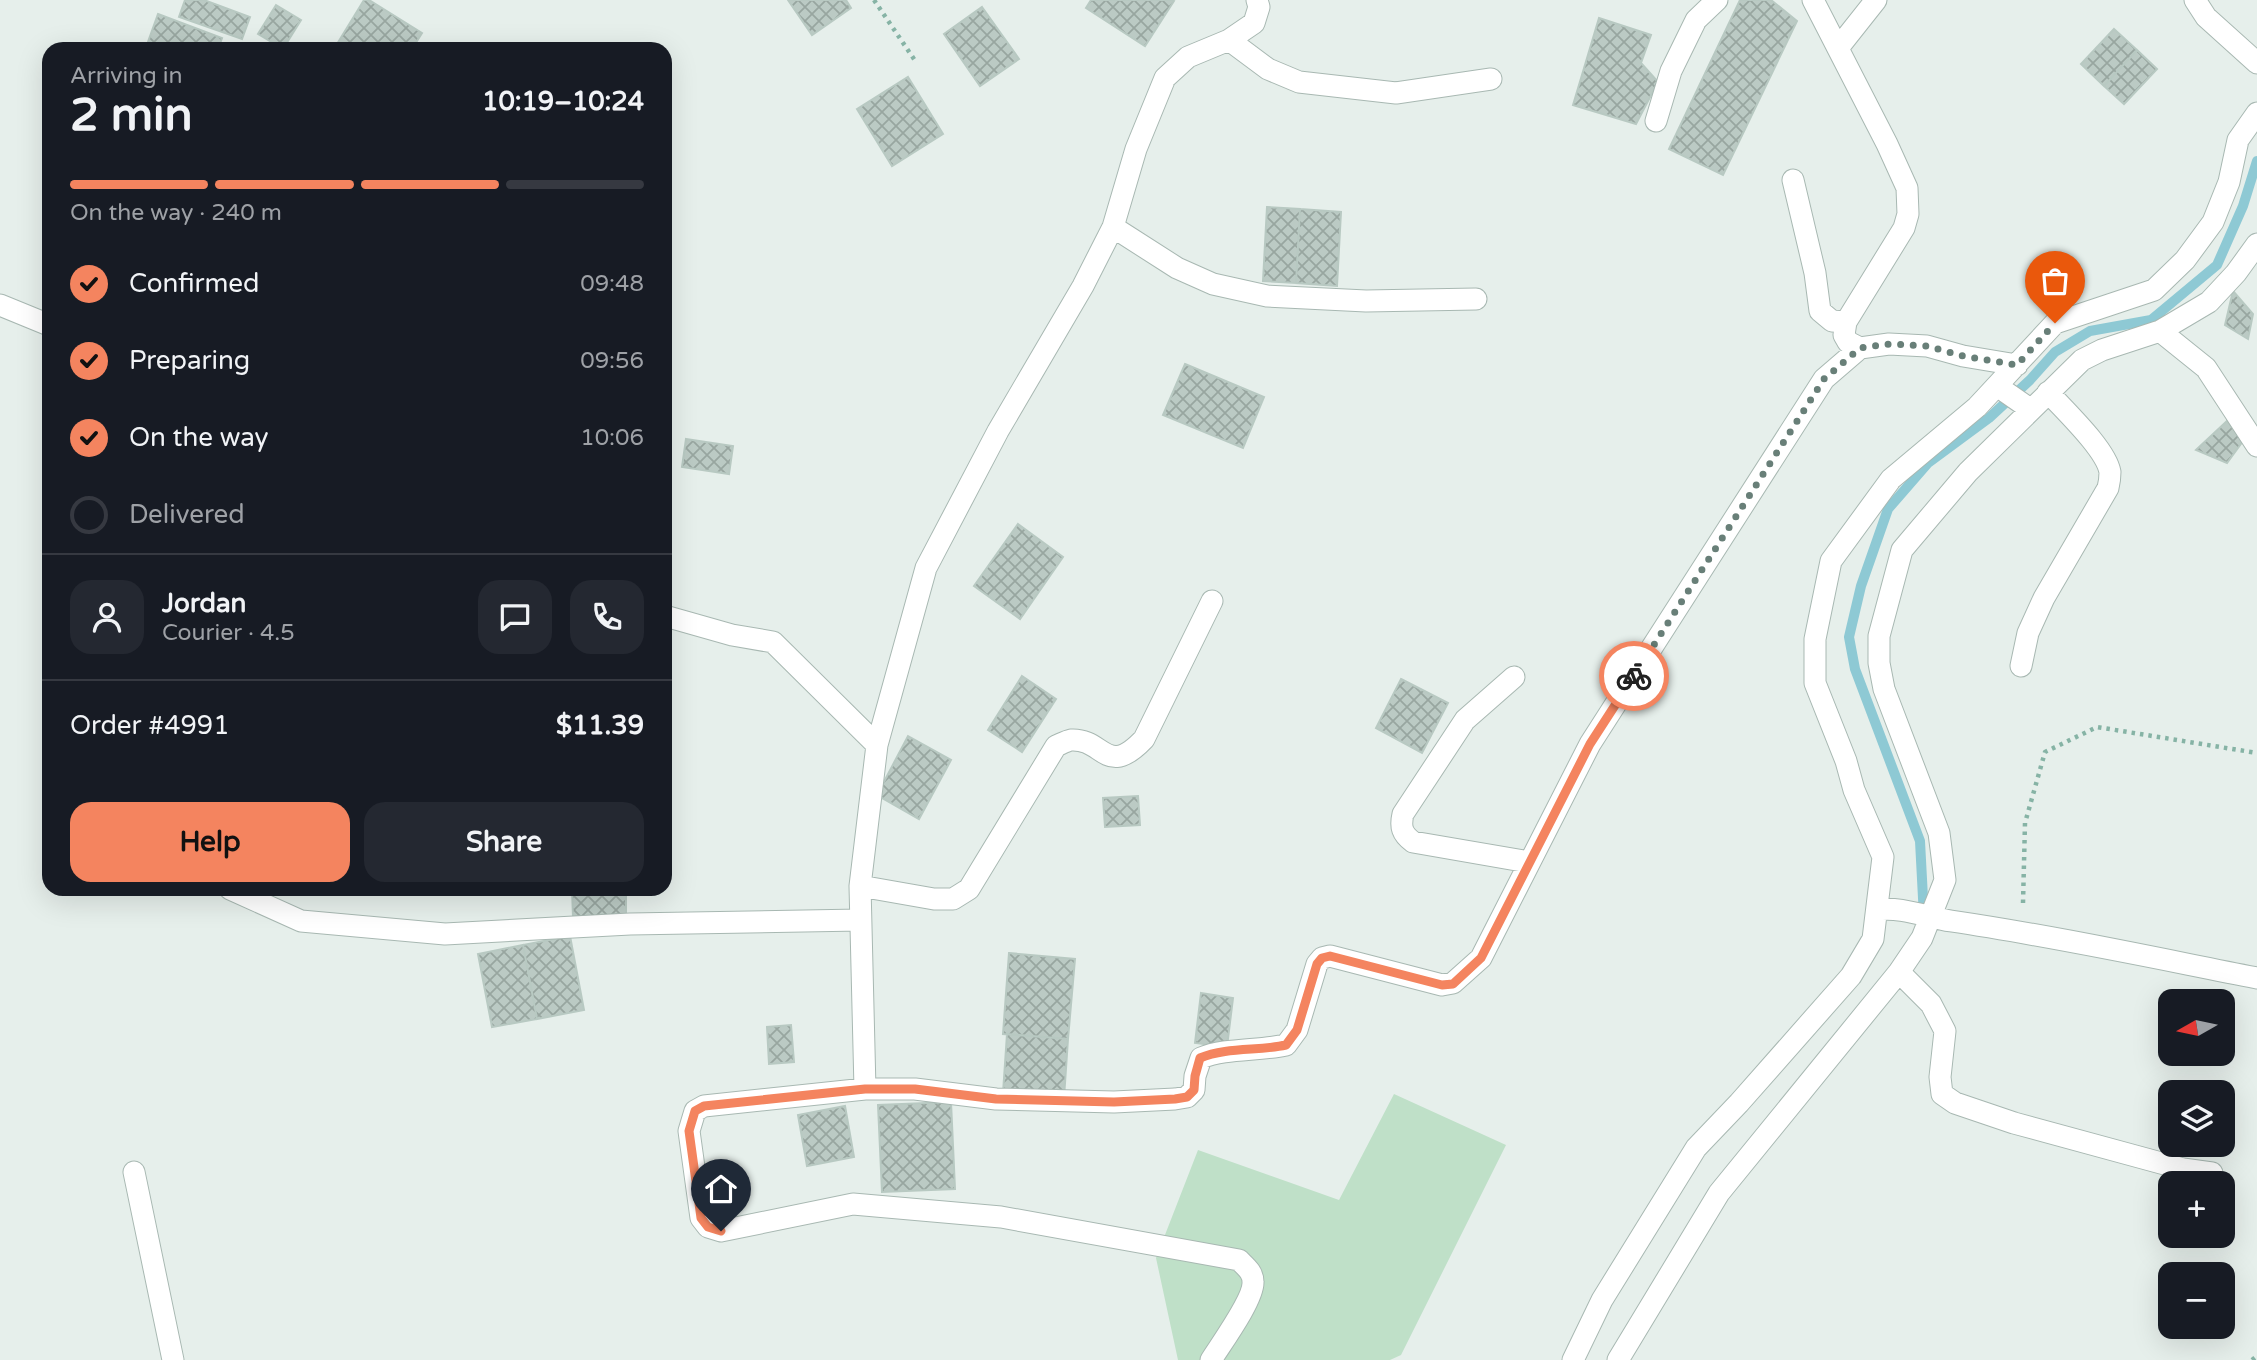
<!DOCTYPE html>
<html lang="en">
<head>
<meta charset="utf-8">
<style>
	body { margin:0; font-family:"Varela Round",sans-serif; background:#242831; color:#f1f3f6; height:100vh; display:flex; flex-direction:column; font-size:26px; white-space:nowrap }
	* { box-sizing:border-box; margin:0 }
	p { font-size:23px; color:#9ea1a6 }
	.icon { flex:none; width:38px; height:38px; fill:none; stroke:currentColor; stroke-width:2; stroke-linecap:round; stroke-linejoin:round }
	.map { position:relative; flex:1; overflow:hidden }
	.details { position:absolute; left:42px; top:42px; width:630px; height:854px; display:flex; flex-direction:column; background:#171b24; border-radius:21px; box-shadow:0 7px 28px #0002 }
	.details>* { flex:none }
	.needle { width:46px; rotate:261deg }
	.buttons { position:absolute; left:2158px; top:989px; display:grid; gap:14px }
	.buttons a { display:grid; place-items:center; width:77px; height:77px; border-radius:14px; background:#171b24; box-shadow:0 7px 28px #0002; font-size:35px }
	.pin { position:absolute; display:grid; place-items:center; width:60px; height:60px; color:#fff; margin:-72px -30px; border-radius:50% 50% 50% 0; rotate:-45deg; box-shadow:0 0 7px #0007 }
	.pin .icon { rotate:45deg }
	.courier { position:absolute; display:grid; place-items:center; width:70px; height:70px; margin:-35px; border:5px solid #f4845f; border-radius:50%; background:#fff; color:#222; box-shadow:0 2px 9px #0007 }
	.summary em { font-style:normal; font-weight:800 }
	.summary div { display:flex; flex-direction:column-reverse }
	.summary { display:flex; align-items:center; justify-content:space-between; height:119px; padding:0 28px }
	h1 { font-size:46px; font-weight:800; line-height:52px }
	.bar { display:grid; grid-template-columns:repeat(4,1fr); gap:10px 7px; align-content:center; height:84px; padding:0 28px }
	.bar i { height:9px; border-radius:5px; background:#363941 }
	.bar .on { background:#f4845f }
	.bar p { grid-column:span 4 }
	.line { display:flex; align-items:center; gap:18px; padding:0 28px; border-top:2px solid #363941 }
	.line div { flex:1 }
	.round { display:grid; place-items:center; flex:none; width:74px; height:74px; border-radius:21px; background:#242831 }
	ol { padding:0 28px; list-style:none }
	li { display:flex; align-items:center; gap:21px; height:77px }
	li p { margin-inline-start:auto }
	li .icon { padding:7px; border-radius:50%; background:#f4845f; color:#111; stroke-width:4 }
	li:last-child { color:#9ea1a6 }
	li i { width:38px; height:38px; border:4px solid #363941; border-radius:50% }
	.primary-button { display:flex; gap:14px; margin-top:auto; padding:14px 28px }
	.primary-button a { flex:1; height:80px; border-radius:21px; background:#f4845f; color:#111; font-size:28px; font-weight:800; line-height:80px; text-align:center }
	.primary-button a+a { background:#242831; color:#f1f3f6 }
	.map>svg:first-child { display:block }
	.grass { fill:#bfe0c8 }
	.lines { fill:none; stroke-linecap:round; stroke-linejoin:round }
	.stream { stroke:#8ec9d4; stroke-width:10 }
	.building { fill:url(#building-cross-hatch); stroke:#b8c9c2; stroke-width:2 }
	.minor-casing { stroke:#a8b8b2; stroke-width:23 }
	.path { stroke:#86b3a5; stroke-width:4.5; stroke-dasharray:3.5 5; stroke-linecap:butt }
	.minor { stroke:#fff; stroke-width:21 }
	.done { stroke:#687f78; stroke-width:7; stroke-dasharray:0 12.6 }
	.route { stroke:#f4845f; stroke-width:9 }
</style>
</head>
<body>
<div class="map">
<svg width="2257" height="1360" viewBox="0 0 2257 1360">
	<defs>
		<pattern id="building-cross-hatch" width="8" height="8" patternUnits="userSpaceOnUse" patternTransform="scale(1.75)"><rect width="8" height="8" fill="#bbcac4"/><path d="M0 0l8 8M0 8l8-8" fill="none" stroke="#98a6a0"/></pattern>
	</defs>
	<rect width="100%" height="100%" fill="#e6efeb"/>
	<path class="grass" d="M1394,1094l112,51 -105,210 -11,5h-212l-22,-102 42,-108 141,50z"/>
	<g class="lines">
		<path class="stream" d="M1924,917l-4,-76 -65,-172 -6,-32 12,-51 27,-77 40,-46 61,-45 41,-38 25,-28 35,-21 61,-11 66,-55 26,-59 14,-45"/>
	</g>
	<path class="building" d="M185,0h19l46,17 -8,22 -63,-22z
		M364,0h5l53,33 -10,16h-78z
		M788,0h58l5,8 -39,27z
		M1091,0h81l2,1 -29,45 -59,-38z
		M1740,0h31l26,21 -74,154 -54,-26z
		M276,5l25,15 -18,29 -25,-15z
		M982,7l37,52 -39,27 -36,-52z
		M158,14l64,24 -4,11h-50l-20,-7z
		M1599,18l52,17 -10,28 17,19 -22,42 -63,-19z
		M2114,29l23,21 -33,36 -23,-22z
		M2137,50l20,19 -33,35 -20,-18z
		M908,77l35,57 -51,32 -35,-57z
		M1267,207l33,2 -4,74 -33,-2z
		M1300,209l41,3 -4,74 -41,-3z
		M2233,291l20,23 -5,25 -23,-14z
		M1185,364l79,33 -21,51 -80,-33z
		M2227,421l16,20 -16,22 -31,-13z
		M686,439l47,7 -4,28 -47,-7z
		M1018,524l45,33 -43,62 -46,-33z
		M1022,676l34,23 -34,53 -34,-22z
		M1401,679l47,24 -26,50 -46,-25z
		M908,736l43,24 -32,59 -42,-24z
		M1138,796l2,29 -35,2 -2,-29z
		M572,889h54v27l-53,1z
		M570,936l14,74 -47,9 -14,-74z
		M523,945l14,74 -45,8 -14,-73z
		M1009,953l66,6 -7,80 -65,-5z
		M1201,993l32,5 -6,49 -32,-4z
		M791,1025l3,37 -25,2 -2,-37z
		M1007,1034l61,5 -4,59 -61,-5z
		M951,1102l4,87 -73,3 -4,-87z
		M845,1106l9,51 -47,9 -9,-51z"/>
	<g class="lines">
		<g class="minor-casing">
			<path id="minor" d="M1257,0l2,7 -5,16 -25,17 -41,17 -23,21 -29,71 -23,78 -30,59 -85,145 -72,137 -49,177 -17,141 5,203h50l81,10 118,3 61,-3 12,-2 7,-7 1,-14 6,-18c24,-10 58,-7 85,-13l11,-15 20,-66 5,-6 8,-2 112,29 11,-2 28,-25 109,-214 234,-365 36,-31 29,-4 38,2 36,10 54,9
				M1813,0l74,144 20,44 1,26 -4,14 -58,94 -2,13 4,7 12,6
				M2195,0l11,17 51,46
				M1229,40l39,29 31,13 97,11 95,-14
				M1838,48l38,-48
				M1656,121l15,-50 25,-51 21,-20
				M1793,180l22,93 5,38 12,10 14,1
				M1113,227l64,41 36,16 54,12 99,5 110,-2
				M0,305l49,20
				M2160,331l46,37 51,78
				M1997,386l33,23
				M665,616l67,19 41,7 104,103
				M2021,666l7,-33 16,-35 64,-110c1,-4 2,-11 2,-16 -4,-23 -46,-62 -62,-80
				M1514,677l-49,43 -62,94c-3,13 -1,20 10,28l116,20
				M860,886l74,13h19l16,-10 87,-143c5,-2 10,-5 15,-6 33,-2 35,39 73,-1l68,-138
				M230,889l71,32 144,13 185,-10 230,-4
				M1877,910c22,-4 50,7 74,11 102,15 204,37 306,57
				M865,1089l-161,17 -9,5 -6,20 12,87 7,9 13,4 132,-27 148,13 238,43c7,7 14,12 14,22 1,17 -32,62 -42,78
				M134,1172l39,188
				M2212,1173l-29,-4 -169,-46 -59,-20 -13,-9 -2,-17 5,-46 -14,-27 -32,-32 23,-34 23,-58 -6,-47 -55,-144 -5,-26v-27l23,-86 66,-78 114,-112 20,-10 58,-19 49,-29 27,-29 21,-29
				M1573,1360l29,-60 94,-152 43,-45 112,-127 22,-37 10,-82 -29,-67 -8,-29 -31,-78v-44l16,-78 60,-82 86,-72 78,-84 99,-33 31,-30 28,-38 16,-40 9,-42 19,-27
				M1618,1360l101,-167 180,-221"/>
		</g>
		<path class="path" d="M874,0l42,62
			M2023,903l2,-80 20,-71 52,-25 160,26
			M2252,1360l5,-4"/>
		<use href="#minor" class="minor"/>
	</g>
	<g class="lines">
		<path class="done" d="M1634,676l190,-297 36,-31 29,-4 38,2 36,10 54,9 38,-42"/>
		<path class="route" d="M721,1231l-13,-4 -7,-9 -12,-87 6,-20 9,-5 161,-17h50l81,10 118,3 61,-3 12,-2 7,-7 1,-14 5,-18c26,-11 59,-7 86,-13l11,-15 20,-66 5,-6 8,-2 112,29 11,-1 28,-26 109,-214 44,-68"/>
	</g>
</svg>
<div class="buttons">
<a><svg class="needle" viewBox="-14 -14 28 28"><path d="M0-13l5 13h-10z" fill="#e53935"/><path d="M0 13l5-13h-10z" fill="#9ea1a6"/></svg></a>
<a><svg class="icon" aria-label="layers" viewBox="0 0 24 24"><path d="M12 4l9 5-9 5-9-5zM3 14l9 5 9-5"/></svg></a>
<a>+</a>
<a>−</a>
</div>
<div class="pin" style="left:2055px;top:323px;background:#ea580c"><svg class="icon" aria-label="bag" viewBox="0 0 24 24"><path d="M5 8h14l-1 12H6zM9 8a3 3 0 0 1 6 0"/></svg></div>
<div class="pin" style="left:721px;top:1231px;background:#1f2937"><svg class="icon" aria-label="home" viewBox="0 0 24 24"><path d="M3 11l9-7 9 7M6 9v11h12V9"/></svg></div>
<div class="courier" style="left:1634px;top:676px"><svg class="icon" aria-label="bike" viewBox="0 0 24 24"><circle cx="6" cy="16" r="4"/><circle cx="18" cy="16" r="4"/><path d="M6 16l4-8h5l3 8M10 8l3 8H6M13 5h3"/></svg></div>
<section class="details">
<div class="summary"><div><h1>2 min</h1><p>Arriving in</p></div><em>10:19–10:24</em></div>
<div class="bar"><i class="on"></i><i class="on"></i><i class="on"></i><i></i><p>On the way · 240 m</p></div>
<ol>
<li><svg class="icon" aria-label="check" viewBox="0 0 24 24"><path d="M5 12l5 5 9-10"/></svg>Confirmed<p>09:48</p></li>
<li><svg class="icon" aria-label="check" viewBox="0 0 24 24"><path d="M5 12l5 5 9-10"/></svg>Preparing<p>09:56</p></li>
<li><svg class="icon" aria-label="check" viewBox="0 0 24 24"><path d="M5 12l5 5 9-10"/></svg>On the way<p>10:06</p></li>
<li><i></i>Delivered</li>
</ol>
<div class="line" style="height:126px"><a class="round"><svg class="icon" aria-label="person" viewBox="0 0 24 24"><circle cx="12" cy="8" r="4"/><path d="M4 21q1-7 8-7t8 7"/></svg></a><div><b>Jordan</b><p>Courier · 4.5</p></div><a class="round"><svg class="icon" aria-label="chat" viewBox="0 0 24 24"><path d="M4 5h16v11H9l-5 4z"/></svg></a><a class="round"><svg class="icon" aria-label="phone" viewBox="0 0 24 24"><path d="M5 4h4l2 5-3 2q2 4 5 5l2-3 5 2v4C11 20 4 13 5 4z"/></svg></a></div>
<div class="line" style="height:91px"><div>Order #4991</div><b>$11.39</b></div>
<div class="primary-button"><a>Help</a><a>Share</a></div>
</section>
</div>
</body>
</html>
